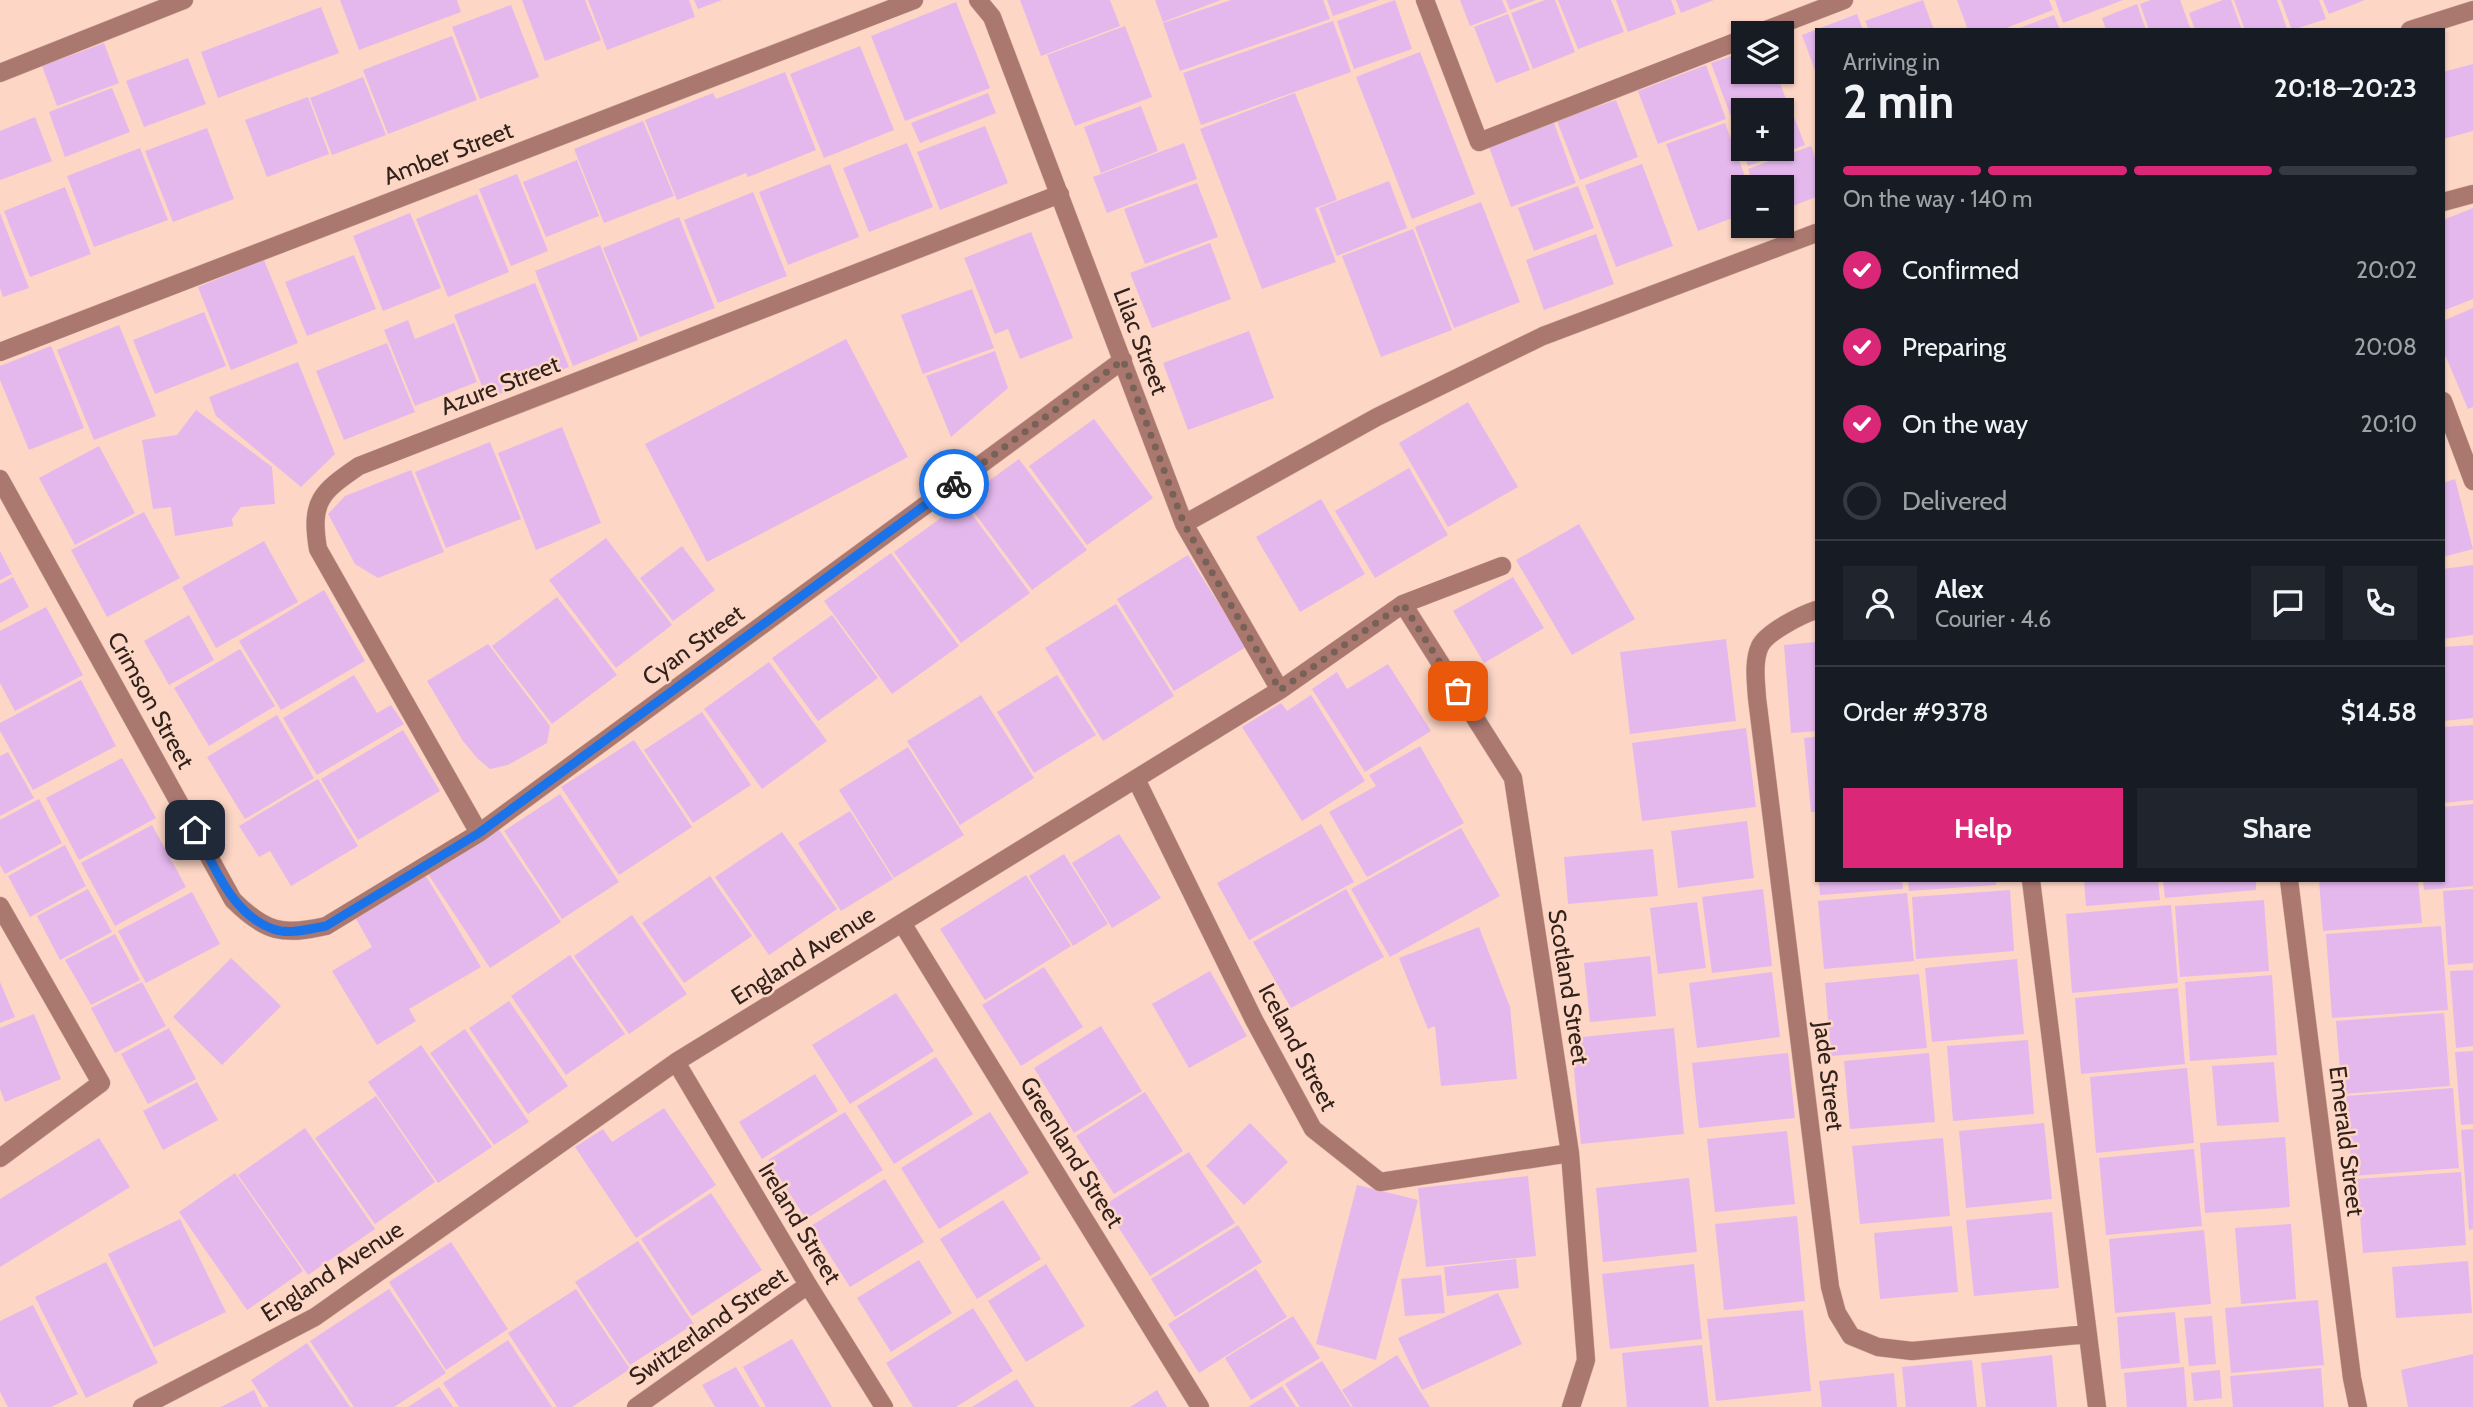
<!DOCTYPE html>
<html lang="en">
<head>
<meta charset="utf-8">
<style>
	body { margin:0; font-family:Cabin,sans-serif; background:#20242c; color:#f1f3f6; height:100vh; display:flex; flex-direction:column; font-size:26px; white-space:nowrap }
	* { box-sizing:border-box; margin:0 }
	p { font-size:23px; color:#9ea1a6 }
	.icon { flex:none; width:38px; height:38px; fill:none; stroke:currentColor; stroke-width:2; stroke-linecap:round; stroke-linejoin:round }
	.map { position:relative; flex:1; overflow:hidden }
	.sheet { position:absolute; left:1815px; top:28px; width:630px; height:854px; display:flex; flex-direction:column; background:#171b24; border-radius:0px; box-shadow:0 2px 5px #0004 }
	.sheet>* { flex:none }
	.fabs { position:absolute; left:1731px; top:21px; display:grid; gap:14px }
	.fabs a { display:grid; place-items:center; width:63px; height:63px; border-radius:0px; background:#171b24; box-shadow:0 2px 5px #0004; font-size:35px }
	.pin { position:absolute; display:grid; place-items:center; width:60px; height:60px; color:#fff; margin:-30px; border-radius:14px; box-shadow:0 4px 10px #0006 }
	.courier { position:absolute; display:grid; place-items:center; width:70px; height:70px; margin:-35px; border:5px solid #1a73e8; border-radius:50%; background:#fff; color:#222; box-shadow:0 2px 9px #0007 }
	.overview em { font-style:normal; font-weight:700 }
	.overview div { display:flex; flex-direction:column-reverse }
	.overview { display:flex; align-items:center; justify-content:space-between; height:119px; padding:0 28px }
	h1 { font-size:46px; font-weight:700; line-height:52px }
	.bar { display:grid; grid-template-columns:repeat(4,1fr); gap:10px 7px; align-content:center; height:84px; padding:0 28px }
	.bar i { height:9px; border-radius:5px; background:#363941 }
	.bar .current { background:#db2777 }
	.bar p { grid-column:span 4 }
	.line { display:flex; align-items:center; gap:18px; padding:0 28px; border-top:2px solid #363941 }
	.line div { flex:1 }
	.round { display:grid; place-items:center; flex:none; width:74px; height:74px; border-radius:0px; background:#20242c }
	ol { padding:0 28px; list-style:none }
	li { display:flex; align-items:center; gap:21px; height:77px }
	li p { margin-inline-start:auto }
	li .icon { padding:7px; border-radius:50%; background:#db2777; color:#fff; stroke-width:4 }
	li:last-child { color:#9ea1a6 }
	li i { width:38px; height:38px; border:4px solid #363941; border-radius:50% }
	.cta { display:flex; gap:14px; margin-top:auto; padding:14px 28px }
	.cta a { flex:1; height:80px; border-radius:0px; background:#db2777; color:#fff; font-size:28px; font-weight:700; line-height:80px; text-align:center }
	.cta a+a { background:#20242c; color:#f1f3f6 }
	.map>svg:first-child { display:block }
	.building { fill:#e5b8ed }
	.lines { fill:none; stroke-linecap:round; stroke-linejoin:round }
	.minor-casing { stroke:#d4b2a3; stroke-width:19 }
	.minor { stroke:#ab7870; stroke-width:18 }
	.done { stroke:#786156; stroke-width:7; stroke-dasharray:0 12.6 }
	.route { stroke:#1a73e8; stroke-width:9 }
	.labels { text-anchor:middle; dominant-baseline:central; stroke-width:5; stroke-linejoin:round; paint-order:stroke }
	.street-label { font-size:24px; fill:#30221b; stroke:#fdd6c5 }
</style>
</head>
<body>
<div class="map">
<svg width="2473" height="1407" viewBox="0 0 2473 1407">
	<rect width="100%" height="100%" fill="#fdd6c5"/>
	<path class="building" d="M340,0h117l4,12 -102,38z
		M522,0h63l16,40 -56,21z
		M588,0h101l6,17 -88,33z
		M694,0h28l-24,9z
		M1020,0h90l10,26 -79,30z
		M1155,0h66l-58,22z
		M1231,0h92l7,19 -150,52 -17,-48z
		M1327,0h52l-46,16z
		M1395,0l17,49 -58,20 -17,-48z
		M1460,0h42l5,12 -37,14z
		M1506,0h30l-26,10z
		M1545,0h10l20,52 -42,17 -22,-56z
		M1558,0h53l13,32 -46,17z
		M1616,0h55l5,14 -48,18z
		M1676,0h38l-33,13z
		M1923,0l11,30h-65l-4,-9z
		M1957,0h92l4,10 -52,20h-33z
		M2055,0h68l-60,23z
		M2151,0h29l11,30h-42l-9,-26z
		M2223,0h8l11,30h-47l-6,-17z
		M2234,0h43l10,29 -42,1z
		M2281,0h38l7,19 -34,11z
		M2323,0h42l-36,14z
		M956,2l34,86 -85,33 -34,-85z
		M2137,4l9,26h-40l-4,-12z
		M511,5l28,72 -59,22 -28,-72z
		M321,7l18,46 -121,45 -17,-46z
		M1508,14l22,56 -34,13 -22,-56z
		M1857,14l6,16h-47v43l-14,-38z
		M2054,15l6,15h-43v-1z
		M1333,21l18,51 -150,53 -18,-52z
		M1125,26l27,71 -77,29 -28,-71z
		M452,36l25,64 -89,34 -25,-64z
		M104,43l15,40 -62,23 -15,-40z
		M860,46l34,84 -70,28 -34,-84z
		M1420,52l55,142 -63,25 -56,-142z
		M1743,52v20h33l11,30 -22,8h-22v8l-10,4 -22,-59z
		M188,58l18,46 -62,23 -18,-46z
		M2473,64v67l-30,8v-67z
		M1706,65l20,54 -68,25 -20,-53z
		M785,72l31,78 -68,27 -2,-4 -69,27 -32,-80 68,-27 3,6z
		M363,77l23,58 -54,20 -22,-57z
		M112,88l18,44 -65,25 -16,-45z
		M988,93l8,20 -76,30 -9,-20z
		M1295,93l42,107 -22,8 21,54 -74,27 -62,-160z
		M308,97l21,57 -62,23 -22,-57z
		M1616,100l22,57 -58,23 -23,-59z
		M1141,106l17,45 -57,22 -17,-46z
		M1790,107l15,38 -57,21 -15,-38 10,-4v25h39v-39z
		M35,117l17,44 -52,19v-49z
		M643,121l31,75 -70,27 -30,-74z
		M1554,123l22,60 -65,24 -22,-60z
		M1725,123l24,64h-6v27l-45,17 -32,-87z
		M985,126l23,57 -68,27 -23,-58z
		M207,128l27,71 -61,23 -28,-71z
		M907,143l26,64 -64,25 -26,-64z
		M1184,143l13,36 -90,34 -14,-36z
		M1811,146l5,14v37l-34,13v-23h-28l-6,-18z
		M140,148l28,72 -74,27 -27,-71z
		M577,160l22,56 -53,21 -23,-55z
		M830,164l29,73 -71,28 -29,-73z
		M1642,164l31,82 -57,21 -31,-82z
		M517,174l31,77 -37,15 -32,-77z
		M1389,181l18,47 -70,28 -18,-48z
		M1197,183l21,54 -73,27 -21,-55z
		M1578,186l16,42 -60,23 -16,-43z
		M65,187l26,67 -61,23 -26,-66z
		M753,192l34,84 -69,27 -34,-83z
		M477,194l32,78 -61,25 -32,-78z
		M1481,202l39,100 -66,26 -39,-101z
		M2473,208v91l-28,11 -2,-90z
		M0,213l29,75 -26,9 -3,-9z
		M410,213l31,75 -58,23 -30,-75z
		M679,217l36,91 -75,29 -37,-89z
		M1413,229l39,101 -71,27 -39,-101z
		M1031,232l42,106 -53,21 -12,-30 -13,5 -31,-76z
		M1596,234l18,50 -70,26 -18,-50z
		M1210,243l21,56 -79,29 -22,-55z
		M600,245l38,95 -65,26 -38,-95z
		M354,255l22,54 -69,27 -22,-54z
		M264,260l34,83 -67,27 -33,-83z
		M535,283l34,84 -82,32 -33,-84z
		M972,289l22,59 -71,26 -22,-59z
		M2473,308v99l-5,2 -25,-59v-29z
		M204,312l22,54 -71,28 -22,-54z
		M408,320l7,19 39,-16 23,59 -62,24 -31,-76z
		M119,325l37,91 -62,24 -37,-90z
		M1249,331l25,67 -86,32 -25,-67z
		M846,339l62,118 -201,105 -62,-118z
		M387,343l28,69 -71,28 -28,-69z
		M51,346l33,82 -55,22 -29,-70v-14z
		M995,351l13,37 -57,49 -25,-61z
		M298,362l37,92 -34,33 -85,-71 -7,-19z
		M1468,402l50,85 -70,40 -49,-84z
		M196,410l76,57 3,37 -34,3 -9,12 1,7 -58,10 -4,-29 -18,2 -11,-69 35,-5z
		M1094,419l59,79 -66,47 -58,-79z
		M562,427l39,96 -65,27 -38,-97z
		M490,442l31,77 -75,29 -31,-76z
		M99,446l36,67 -60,32 -36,-67z
		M1019,459l68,91 -55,40 -68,-91z
		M1409,468l39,67 -73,43 -40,-67z
		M411,470l33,82 -66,26 -23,-14 -27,-50 17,-18z
		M2455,479l18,70 -30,8v-74z
		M1321,499l44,75 -65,38 -44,-75z
		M963,502l67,91 -69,50 -67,-91z
		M144,512l36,66 -73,39 -36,-67z
		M1579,524l56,95 -63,36 -56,-95z
		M606,538l66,87 -56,43 -67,-88z
		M264,541l34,61 -82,46 -34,-61z
		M682,546l33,44 -42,31 -33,-43z
		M0,551l12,23 -12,6z
		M891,553l68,93 -67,48 -68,-93z
		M1188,555l58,92 -72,44 -57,-92z
		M2473,565v70l-30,4v-70z
		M13,577l16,30 -29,16v-39z
		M1513,577l31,51 -60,35 -31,-52z
		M324,590l41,71 -84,49 -42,-69z
		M557,597l60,78 -65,49 -60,-78z
		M1116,604l58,92 -71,45 -58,-93z
		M46,607l37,68 -68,36 -15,-28v-52z
		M189,615l25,45 -45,25 -25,-44z
		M832,615l46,63 -60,43 -46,-63z
		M1726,639l10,82 -106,13 -10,-82z
		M1816,642v89l-25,2 -7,-88z
		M488,644l62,82 -3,17 -39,22 -18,4 -13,-11 -14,-17 -36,-60z
		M2473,645v73l-30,3v-74z
		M240,649l35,57 -66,40 -35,-58z
		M769,662l58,79 -65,48 -58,-80z
		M1388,664l43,67 -66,41 -53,-83 25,-17 10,17z
		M354,675l23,38 14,-8 13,19 -87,51 -34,-57z
		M1057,675l39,60 -62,38 -37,-61z
		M81,680l35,66 -83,44 -33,-59v-8z
		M981,695l53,83 -74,47 -53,-84z
		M1311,695l54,86 -63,40 -60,-94 39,-24 6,8z
		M702,712l49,73 -58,38 -49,-73z
		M277,715l37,63 -69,41 -38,-62z
		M2473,725v75l-30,3v-76z
		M1746,728l10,79 -114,14 -10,-78z
		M403,730l37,61 -82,49 -37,-61z
		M1816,737v75h-5l-7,-74z
		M634,740l58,87 -73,48 -58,-88z
		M1420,746l44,77 -97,54 -38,-65 47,-26 -7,-11z
		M908,747l56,88 -70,43 -55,-88z
		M8,752l26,46 -34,18v-60z
		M122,758l34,60 -77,42 -33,-62z
		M318,779l40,67 -67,40 -21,-35 -11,6 -20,-31z
		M560,794l59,88 -57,37 -58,-88z
		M39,799l23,44 -57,31 -5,-9v-45z
		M2473,804v82l-49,4 -1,-10h20v-73z
		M850,811l43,68 -52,32 -43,-68z
		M1747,821l7,57 -76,10 -7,-57z
		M1321,824l33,58 -105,58 -32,-57z
		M152,825l34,62 -71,39 -34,-63z
		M498,828l63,94 -71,46 -62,-94z
		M1461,828l39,68 -110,61 -39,-68z
		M782,832l55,77 -68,46 -54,-78z
		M1119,834l42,64 -49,30 -40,-65z
		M65,845l21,41 -56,31 -22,-41z
		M1653,849l5,47 -90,8 -4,-47z
		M1064,854l44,70 -35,22 -44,-70z
		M1026,875l45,71 -86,54 -45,-71z
		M426,876l55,91 -72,42 7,12 -39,24 -45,-74 40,-24 -17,-30z
		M710,876l42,60 -68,47 -42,-60z
		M1819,880h83l1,9 -83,6z
		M1908,880h88v5l-87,6z
		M2084,880h74l2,20 -74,6z
		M2163,880h93v10l-91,8z
		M2319,880h99l4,43 -99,8z
		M88,889l24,43 -52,28 -23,-44z
		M1346,889l38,68 -93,51 -38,-66z
		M1763,889l9,77 -60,7 -10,-76z
		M2473,889v74l-25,2 -5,-74z
		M2010,890l4,61 -98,8 -4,-62z
		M192,892l28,52 -74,39 -28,-52z
		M1907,893l7,68 -90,8 -6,-68z
		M2264,900l5,71 -89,6 -5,-71z
		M1697,902l9,66 -48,6 -8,-66z
		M2171,905l7,78 -106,10 -6,-79z
		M632,915l55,79 -58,40 -55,-78z
		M2441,926l7,84 -116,8 -6,-84z
		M1479,927l31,80 7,72 -76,7 -6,-60 -7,3 -29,-71z
		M115,934l25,46 -49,25 -26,-45z
		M570,955l55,79 -59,41 -55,-79z
		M1650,956l6,60 -66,6 -6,-59z
		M231,958l50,48 -59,59 -49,-48z
		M2017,959l7,75 -92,8 -7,-74z
		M1044,967l39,60 -62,39 -39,-61z
		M2473,970v76l-17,2 -6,-77z
		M1210,971l37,65 -58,32 -37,-64z
		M1772,972l8,65 -83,11 -8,-65z
		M1919,974l8,74 -96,8 -6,-73z
		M2272,975l5,80 -87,6 -5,-79z
		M0,982l15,35 -15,6z
		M142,982l24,44 -51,27 -24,-45z
		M2178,988l7,76 -104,10 -6,-76z
		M896,993l38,58 -84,53 -38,-59z
		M509,1001l59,85 -40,28 -59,-86z
		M2444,1013l6,73 -108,8 -6,-73z
		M34,1014l27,65 -56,23 -5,-13v-61z
		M1101,1026l41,65 -68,42 -40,-65z
		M169,1028l27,51 -48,25 -27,-50z
		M1674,1028l10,106 -103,10 -10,-106z
		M465,1029l64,93 -35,23 -64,-92z
		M2028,1040l6,74 -81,7 -6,-75z
		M421,1045l71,102 -54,36 -70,-101z
		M2473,1051v73l-12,1 -6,-73z
		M1788,1053l7,65 -96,10 -7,-65z
		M1929,1053l6,69 -85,7 -6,-68z
		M936,1057l37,57 -79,50 -37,-58z
		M2274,1062l5,60 -62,4 -5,-60z
		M2187,1068l7,75 -98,10 -6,-76z
		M815,1074l23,37 -76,48 -23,-37z
		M197,1082l21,38 -55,30 -20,-39z
		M2453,1088l6,80 -107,8 -6,-80z
		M1145,1092l38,59 -69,43 -38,-58z
		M376,1096l59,86 -60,42 -60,-86z
		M664,1108l52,77 -80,53 -61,-91 28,-18 9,13z
		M845,1112l38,58 -77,49 -38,-59z
		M990,1112l39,61 -90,56 -38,-61z
		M1250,1123l38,39 -44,43 -38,-39z
		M2044,1123l8,76 -86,9 -7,-77z
		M305,1128l70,101 -67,46 -70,-100z
		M2473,1129v100l-4,1 -8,-100z
		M1787,1131l8,73 -80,8 -8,-73z
		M2285,1137l5,70 -85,6 -5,-70z
		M99,1138l31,49 -130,80v-68z
		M1943,1138l7,78 -90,8 -8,-78z
		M2194,1149l8,77 -96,9 -7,-77z
		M1189,1152l46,71 -85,53 -46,-71z
		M2461,1172l5,73 -103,8 -6,-74z
		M235,1173l68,98 -56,39 -68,-98z
		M1528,1176l8,80 -110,11 -8,-79z
		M1689,1178l8,74 -94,10 -7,-74z
		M885,1179l39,63 -74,45 -39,-61z
		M1357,1185l61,15 -42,160 -60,-16z
		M711,1193l51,77 -70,46 -51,-77z
		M1003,1200l38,59 -64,40 -37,-60z
		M2052,1212l7,76 -85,8 -8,-76z
		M1797,1216l8,85 -81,9 -9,-86z
		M180,1219l46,93 -72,35 -46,-93z
		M2291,1224l5,75 -55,5 -6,-76z
		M1238,1225l24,37 -87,55 -24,-38z
		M1952,1226l6,66 -78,7 -6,-66z
		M2204,1230l7,74 -96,9 -6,-74z
		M638,1241l56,83 -64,41 -55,-83z
		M451,1242l57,87 -62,41 -57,-88z
		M1516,1259l3,29 -72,8 -3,-29z
		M919,1260l33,53 -61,39 -34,-54z
		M2468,1261l4,52 -76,5 -4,-51z
		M106,1262l52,101 -72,35 -51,-101z
		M1046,1264l39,62 -59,36 -38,-61z
		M1694,1264l8,75 -92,10 -8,-75z
		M1256,1269l31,48 -88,56 -31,-49z
		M1441,1275l4,38 -40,3 -4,-37z
		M389,1289l57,84 -52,34h-40l-44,-66z
		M576,1289l54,80 -58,38h-15l-49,-74z
		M1498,1293l24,51 -100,46 -24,-52z
		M2318,1300l6,65 -93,8 -6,-65z
		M33,1305l45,89 -27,13h-43l-8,-15v-71z
		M973,1308l40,63 -57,36h-43l-27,-44z
		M1803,1310l8,81 -95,10 -9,-82z
		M2175,1312l5,51 -59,6 -4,-52z
		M1293,1316l27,42 -69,42 -26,-42z
		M2212,1316l4,48 -27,2 -5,-48z
		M792,1339l40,68h-66l-23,-40z
		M508,1340l44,67h-93l-16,-24z
		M307,1343l43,64h-81l-18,-27z
		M1702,1345l7,62h-82l-5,-54z
		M2473,1354v53h-65l-7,-37z
		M1397,1355l33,52h-77l-11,-17z
		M2052,1355l5,52h-71l-5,-44z
		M1972,1360l5,47h-71l-4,-40z
		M1322,1361l29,46h-51l-15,-23z
		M736,1367l24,40h-45l-13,-22z
		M2184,1367l3,40h-60l-3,-34z
		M2321,1368l3,39h-91l-3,-31z
		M2220,1370l2,28 -28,3 -3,-28z
		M1894,1373l3,34h-75l-3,-26z
		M1017,1379l18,28h-63z
		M1282,1386l14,21h-48z
		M439,1387l14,20h-45z
		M254,1390l8,17h-41z
		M1157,1390l10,17h-37z"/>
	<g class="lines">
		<g class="minor-casing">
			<path id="minor" d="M978,0l14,17 192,507 96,166
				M1425,0l54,142 264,-103
				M2410,30l63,-20
				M1758,33l86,-33
				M0,73l184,-73
				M2443,202l30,-8
				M0,352l914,-352
				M2443,401l30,80
				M0,479l233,421c32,32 49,36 93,26l153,-93 644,-473
				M1184,524l193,-107 166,-81 273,-103
				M1403,604l110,174 57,375 16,207 -15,47
				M1816,610c-15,5 -49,22 -56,36 -7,15 -4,36 -3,52l73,589 7,26 14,23 27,11 34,4 176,-17
				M1136,779l118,241 59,109 67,53 190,-29
				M479,833l-161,-284c-8,-48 3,-57 41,-83l701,-272
				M2031,880l66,527
				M2289,880l63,498 6,29
				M0,906l101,177 -101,75
				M902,923l298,484
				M676,1062l132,223 76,122
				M142,1407l173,-90 361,-255 604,-372 123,-86 99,-38
				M636,1407l172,-122"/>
		</g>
		<use href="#minor" class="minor"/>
	</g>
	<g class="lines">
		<path class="done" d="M954,484l169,-124 61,164 96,166 123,-86 55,87"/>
		<path class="route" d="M195,830c19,35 36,84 78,99 16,6 36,0 53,-3l153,-93 475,-349"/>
	</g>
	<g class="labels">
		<g class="street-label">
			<text transform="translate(448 153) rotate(-21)">Amber Street</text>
			<text transform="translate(1141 341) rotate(69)">Lilac Street</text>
			<text transform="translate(500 385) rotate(-21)">Azure Street</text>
			<text transform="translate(693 645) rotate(-36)">Cyan Street</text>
			<text transform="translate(151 700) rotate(61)">Crimson Street</text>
			<text transform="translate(803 955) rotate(-32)">England Avenue</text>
			<text transform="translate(1569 987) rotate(81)">Scotland Street</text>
			<text transform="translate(1298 1047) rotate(62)">Iceland Street</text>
			<text transform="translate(1829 1076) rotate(83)">Jade Street</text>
			<text transform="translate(2347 1141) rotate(83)">Emerald Street</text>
			<text transform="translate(1072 1152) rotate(58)">Greenland Street</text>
			<text transform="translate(800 1223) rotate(59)">Ireland Street</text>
			<text transform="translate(332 1271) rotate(-33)">England Avenue</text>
			<text transform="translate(708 1326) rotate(-35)">Switzerland Street</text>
		</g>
	</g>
</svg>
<div class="fabs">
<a><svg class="icon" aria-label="layers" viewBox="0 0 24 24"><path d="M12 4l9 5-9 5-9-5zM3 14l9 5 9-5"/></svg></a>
<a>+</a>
<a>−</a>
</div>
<div class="pin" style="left:1458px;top:691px;background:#ea580c"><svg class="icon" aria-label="bag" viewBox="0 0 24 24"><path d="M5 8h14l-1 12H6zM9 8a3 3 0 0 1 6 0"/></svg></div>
<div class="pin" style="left:195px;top:830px;background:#1f2937"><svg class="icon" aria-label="home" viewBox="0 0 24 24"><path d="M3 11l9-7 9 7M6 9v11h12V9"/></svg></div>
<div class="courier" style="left:954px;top:484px"><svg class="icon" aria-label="bike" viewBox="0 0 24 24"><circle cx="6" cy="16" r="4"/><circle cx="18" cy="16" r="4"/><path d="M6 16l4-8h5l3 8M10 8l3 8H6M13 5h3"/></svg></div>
<section class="sheet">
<div class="overview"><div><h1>2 min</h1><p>Arriving in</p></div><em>20:18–20:23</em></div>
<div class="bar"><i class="current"></i><i class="current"></i><i class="current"></i><i></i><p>On the way · 140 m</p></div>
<ol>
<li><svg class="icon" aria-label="check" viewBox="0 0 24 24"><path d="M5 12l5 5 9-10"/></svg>Confirmed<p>20:02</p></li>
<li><svg class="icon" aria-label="check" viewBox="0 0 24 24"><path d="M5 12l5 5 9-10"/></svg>Preparing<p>20:08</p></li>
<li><svg class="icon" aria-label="check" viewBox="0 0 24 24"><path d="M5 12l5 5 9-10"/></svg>On the way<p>20:10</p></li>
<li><i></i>Delivered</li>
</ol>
<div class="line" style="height:126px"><a class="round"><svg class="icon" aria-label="person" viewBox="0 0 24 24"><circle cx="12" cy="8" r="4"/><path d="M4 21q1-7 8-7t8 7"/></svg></a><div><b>Alex</b><p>Courier · 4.6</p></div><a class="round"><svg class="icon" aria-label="chat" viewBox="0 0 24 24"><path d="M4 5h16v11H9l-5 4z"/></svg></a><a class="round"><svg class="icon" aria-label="phone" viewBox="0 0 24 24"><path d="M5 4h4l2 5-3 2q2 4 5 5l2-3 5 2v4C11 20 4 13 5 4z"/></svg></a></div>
<div class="line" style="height:91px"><div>Order #9378</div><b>$14.58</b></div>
<div class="cta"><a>Help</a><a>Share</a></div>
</section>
</div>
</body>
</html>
